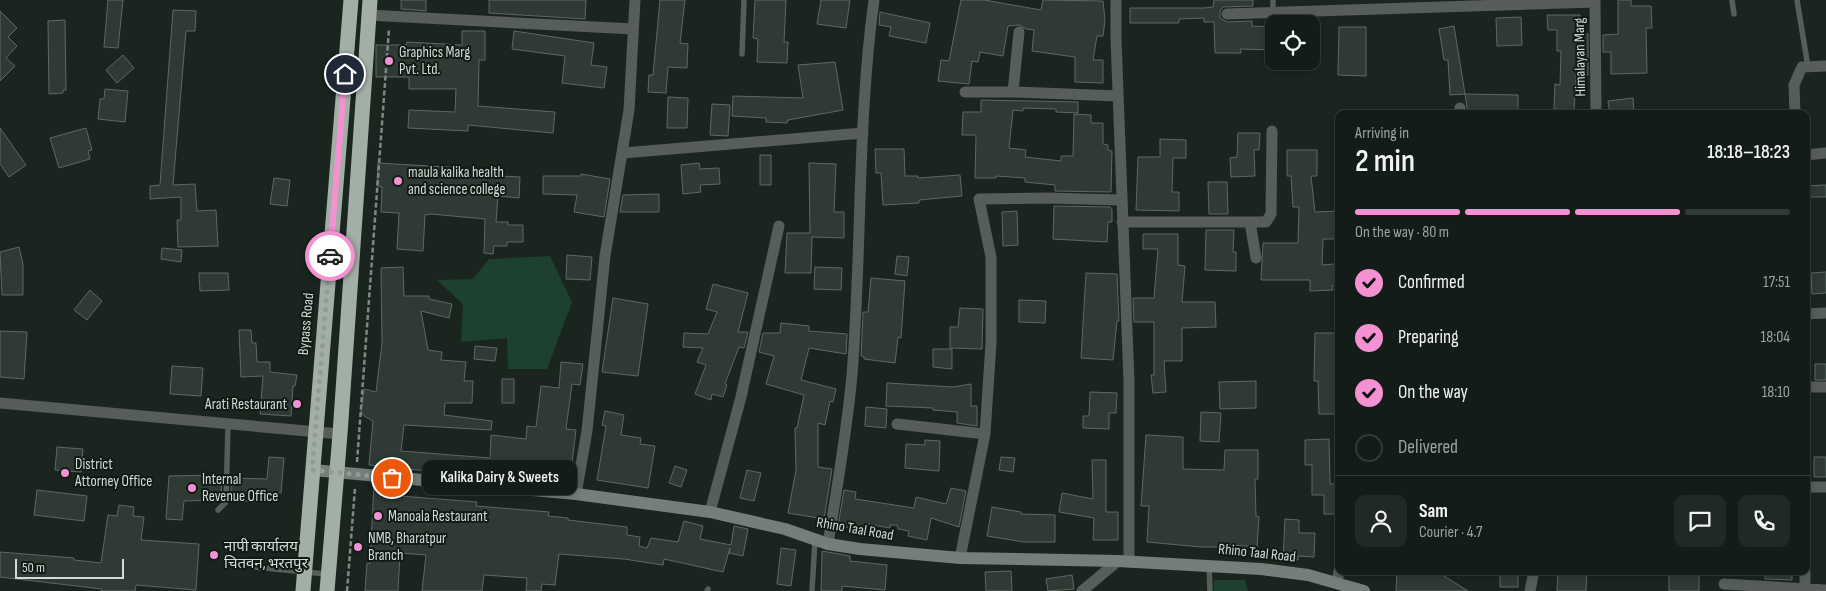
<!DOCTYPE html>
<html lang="en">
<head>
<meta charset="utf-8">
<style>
	body { margin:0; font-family:"Sofia Sans Condensed","Noto Sans Devanagari",sans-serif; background:#212924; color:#f1f3f6; height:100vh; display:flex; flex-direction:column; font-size:19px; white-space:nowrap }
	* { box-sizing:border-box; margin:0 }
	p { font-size:16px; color:#9da1a1 }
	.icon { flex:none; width:28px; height:28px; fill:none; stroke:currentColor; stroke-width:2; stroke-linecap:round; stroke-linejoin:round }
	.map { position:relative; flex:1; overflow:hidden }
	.side { position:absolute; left:1335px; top:110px; width:475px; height:465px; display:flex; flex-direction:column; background:#141c17; border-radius:10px; box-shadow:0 2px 8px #0003,0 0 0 1px #333a36 }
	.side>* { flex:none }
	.tools { position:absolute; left:1265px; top:15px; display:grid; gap:10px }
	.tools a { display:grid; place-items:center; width:55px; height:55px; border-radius:10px; background:#141c17; box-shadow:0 2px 8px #0003,0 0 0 1px #333a36; font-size:25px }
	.scale { position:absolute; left:15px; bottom:12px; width:109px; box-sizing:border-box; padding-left:5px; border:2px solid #d4dbd7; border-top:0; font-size:14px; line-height:18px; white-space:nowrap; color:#d4dbd7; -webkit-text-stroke:4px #111b15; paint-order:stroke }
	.pin { position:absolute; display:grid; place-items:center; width:42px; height:42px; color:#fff; margin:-21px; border:2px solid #fff; border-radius:50%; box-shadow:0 1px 5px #0007 }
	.courier { position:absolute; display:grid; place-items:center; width:50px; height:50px; margin:-25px; border:4px solid #f491d3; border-radius:50%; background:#fff; color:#222; box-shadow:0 1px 6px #0007 }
	.bubble { position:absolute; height:35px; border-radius:10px; background:#141c17; box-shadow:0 2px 8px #0003,0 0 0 1px #333a36; font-size:16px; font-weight:600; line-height:35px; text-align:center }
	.summary em { font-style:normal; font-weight:600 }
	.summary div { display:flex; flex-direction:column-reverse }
	.summary { display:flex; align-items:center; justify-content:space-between; height:85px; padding:0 20px }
	h1 { font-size:32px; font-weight:600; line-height:38px }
	.bar { display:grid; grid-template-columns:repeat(4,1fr); gap:8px 5px; align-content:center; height:60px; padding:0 20px }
	.bar i { height:6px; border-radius:4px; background:#333a36 }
	.bar .selected { background:#f491d3 }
	.bar p { grid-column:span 4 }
	.line { display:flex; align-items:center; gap:12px; padding:0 20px; border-top:1px solid #333a36 }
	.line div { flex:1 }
	.round { display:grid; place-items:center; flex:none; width:52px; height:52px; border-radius:10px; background:#212924 }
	ol { padding:0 20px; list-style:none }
	li { display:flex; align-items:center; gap:15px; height:55px }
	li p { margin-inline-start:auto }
	li .icon { padding:5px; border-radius:50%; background:#f491d3; color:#111; stroke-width:4 }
	li:last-child { color:#9da1a1 }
	li i { width:28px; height:28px; border:2px solid #333a36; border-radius:50% }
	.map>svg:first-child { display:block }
	.green { fill:#1d402f }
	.building { fill:#2f3a34; stroke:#5c6962 }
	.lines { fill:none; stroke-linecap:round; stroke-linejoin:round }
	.path { stroke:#7f8883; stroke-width:2.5; stroke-dasharray:5 2.5; stroke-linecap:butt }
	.lane { stroke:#575d59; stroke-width:5.5 }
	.street { stroke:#575d59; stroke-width:11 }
	.secondary { stroke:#757e79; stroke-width:12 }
	.highway { stroke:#a2afa7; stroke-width:15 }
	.done { stroke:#939b97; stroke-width:5; stroke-dasharray:0 9 }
	.route { stroke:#f491d3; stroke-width:6 }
	.poi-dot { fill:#f491d3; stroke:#111b15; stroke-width:2 }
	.labels { text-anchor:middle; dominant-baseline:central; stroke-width:4; stroke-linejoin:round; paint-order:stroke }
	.poi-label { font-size:15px; fill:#d4dbd7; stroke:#111b15; text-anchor:start }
	.street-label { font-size:15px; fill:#d4dbd7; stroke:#111b15 }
</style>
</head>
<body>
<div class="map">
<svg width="1826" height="591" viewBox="0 0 1826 591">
	<rect width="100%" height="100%" fill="#1a251f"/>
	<path class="green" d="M550,256l22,46 -25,67h-39l-1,-31 -46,4 2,-38 -26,-24 36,-1 16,-20z
		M1214,580h31l3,11h-34z"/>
	<path class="building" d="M108,0h15l-5,48 -14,-1z
		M401,0h25v11l-25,-2z
		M489,0h97l-1,19 -96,-6z
		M660,0h25l-5,43 8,1 -1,24 -19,-1 -2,26 -18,-1 1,-17h4z
		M755,0h31l-2,42h4l-1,21 -30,-1 1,-23 -5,-1z
		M821,0h29l-4,28 -29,-4z
		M961,0h23l57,10 2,-10 60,1 2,19 -2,16h-6l-4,24h10v23l-28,-1v-25l-43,-6 2,-21 -8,-1 -7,-4 -11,1 -5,30 -23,-4 -2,10 -6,-1 -3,23 -31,-3 3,-21 8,1z
		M1214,0h39v6l-30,1 -3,4v7l7,4 25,-1v5l22,1v23l-34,-1 1,4h-26l-1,-31h-10v-4l-25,1v4h-49v-15h74l9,-1z
		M1618,0h13v6h20l1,22h-6l1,45 -36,1v-22h-8v-17l15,-1z
		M173,10l23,1 -1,20h-9l-13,154 22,-1 2,27 19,-1 2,36 -40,1 -1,-27h4v-23l-31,2v-13l10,-1z
		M0,11l17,17 -9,9 9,9 -11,12 9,8 -15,15z
		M880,12l50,11 -4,20 -37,-7 2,-9 -12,-2z
		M1547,15h33v19h8v41h-12l-2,35 -20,-1 1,-25 5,1 1,-34h-4v-21h-9z
		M1521,17l1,28 -25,1 -1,-28z
		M65,20l1,70h-3v3l-14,1 -1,-73z
		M1454,26l11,68 -15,1 -2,-35h-4l-5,-31z
		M1339,27h27v49l-28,-1z
		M462,31h23v29h-6l-1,46 77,6 -2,21 -85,-8v6l-60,-3 1,-18 46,2 1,-23h-47v-12h-33v-32h30l1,-3 55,3z
		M514,31l80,12 -3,22 16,2 -3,21 -42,-5 3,-27 -53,-7z
		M123,55l11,13 -17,15 -11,-13z
		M835,62l8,48 -55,10 -1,3 -21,-1v-4l-34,-2 1,-20 70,2 -5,-33z
		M105,89l23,2 -3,31 -27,-3 2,-20h4z
		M1465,94l53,1v19h-50z
		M668,97l20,1 -1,30h-20z
		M1633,98l1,16h-24l-2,-13z
		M981,100l97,2v11l-22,-1v-3l-33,-1v3l-10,-1 -4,38 17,2 -1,7 36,4v-5h12l1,-42 17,1v8h12v21l5,1v5l4,1 -1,41 -56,-1v-6l-30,-3v-4l-29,-2v2h-21l1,-43h-14l1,-23h18z
		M712,104l18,1 -2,31 -18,-1z
		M0,128l26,37 -17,12 -9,-13z
		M86,128l6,22 -4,1 2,8 -31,9 -9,-30z
		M1238,133h22l-1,17h-5l1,26 -24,1 -1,-19 7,-1z
		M1160,139l26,1v18h-13l-1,34h7v19l-43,-1 2,-53h22z
		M875,149h29l1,27h13v2l42,-3 2,21 -43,4v3l-36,2 -2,-32h-5z
		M1287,150h30v26h-6l4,36 24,-1v28h-16l-1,26 13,-1 1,21 -4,1 1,4 -23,1v-11h-49l2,-37h35l1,-36h-6l-2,-31h-4z
		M760,155h11v30h-11z
		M378,163l85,5 -1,6 58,3 -1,21 -21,-2 -2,26h12v3h15v17h-16v4h-13l-1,8 -9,-1 1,-34 -54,-5 -6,1 -2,36 -26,-2 2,-36 -18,-1 1,-25 -5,-1z
		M699,163l1,6 19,-1 1,16 -20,1 1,7 -18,2 -2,-29z
		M809,163l27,1 -2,48h10v26l-32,-1 -1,36h-26l2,-40h23z
		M581,174l29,5 -6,38 -30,-5 3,-17 -34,-1v-18h38z
		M274,178l16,2 -3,26 -17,-2z
		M1208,182h19l1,32h-19z
		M1826,185v12h-20v-11z
		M659,194v18h-39l3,-17z
		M1054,206l56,1 2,2v13h-4l-1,20 -54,-3z
		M1017,211l1,34 -15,1 -1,-34z
		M1206,230h28l-1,22h3v19l-31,-1z
		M1143,234h35v31l7,1 -3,36h33l1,25 -34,1v33h-18l2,31 -13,1 -2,-18h3v-53h-20l-1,-24h21l4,-49h-15z
		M19,247l4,17v31h-21l-2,-43z
		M162,248l20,2 -1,12 -20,-3z
		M567,255l25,2 -2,23 -24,-1z
		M897,256l12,1 -2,19 -12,-2z
		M403,267l1,29h25v3l23,5 -3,14 -28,-7 7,39 14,2 -1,8 25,2 -2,19h9l-1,22h-27l-1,12 48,6 -1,9 -87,-5 -3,26 89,7 1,-23 35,4 1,-13 9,1 5,-41 18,2 2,-26 22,2 -3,21 -8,-1 -6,45 10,1 -6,49 -64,-7 -1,7 -136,-14 4,-44 -9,-5 -3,-4 3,-23 12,3 6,-49 -1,-75z
		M815,267l27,1 -1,22 -27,-1z
		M1826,272v21l-14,1 -1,-21z
		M199,273h29l1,17 -29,1z
		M1086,273l31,1 2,47h-2l-4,39 -32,-2z
		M871,278l34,3 -4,57 -3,-1 -3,26 -31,-4v-2l-3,-1 2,-44h5z
		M713,284l35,9 -10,39h10l-4,16 -5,-1 -14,37 2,1 -4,12 -11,-3 -1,6 -16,-6 11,-29 -9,-3 6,-14 -20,-1 1,-14 24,1 9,-22 -11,-3z
		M90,290l12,11 -15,19 -13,-10z
		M613,298l35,6 -10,72 -36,-4z
		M1019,300l27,1 -1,22 -26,-1z
		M960,308l23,1 -1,40 -32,-1v-21h8z
		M781,323l28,3v5l38,3 -1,20 -37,-6 -8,32 35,9 -3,13 -3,-1 -5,24 -7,-2v44l14,2 -8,50 -36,-6 8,-43 -1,-42h2l7,-33 -38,-11 8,-28 -15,-4 4,-19h17z
		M239,330h12l1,13h4l1,19h13v10l27,3 -2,11h-2l-2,30 -31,-2 3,-38 -22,1z
		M0,331l27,1 -3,47 -24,-2z
		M1315,333h24v81h-20l-1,-33h-4z
		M475,346l22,2 -2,13 -21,-2z
		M933,349h19v20l-19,-2z
		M1815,364h11v16h-11z
		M172,366l31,2 -2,28 -31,-2z
		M502,379h12v24h-12z
		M1256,381v27l-36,1 -1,-27z
		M887,383l66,4 18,-3v22h6v20l-20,-3v-11l-24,-2v-2l-47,-2z
		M1090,392l27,1 -1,20h-7v16l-26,-1v-12h6z
		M866,407l21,2 -1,19 -21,-2z
		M605,411l19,4 -3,20 20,3 -1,6 15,2 -7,42 -51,-8 9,-54 -4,-1z
		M1201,412l20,1 -2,29 -19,-1z
		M1146,435l37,2v32l41,1 1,-20h33v29h-3l1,37 3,1 -2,30 -38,-3v3h-18l-54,-5 2,-36h-8z
		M1329,439l1,45h9v30h-15v-19h-12v-30h-7v-25z
		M925,440l15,1 -1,30 -34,-3 1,-24 19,1z
		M57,447l26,2 -2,23 -26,-2z
		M269,457l15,1 -3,35 -24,-2v11l-26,-2v-22l36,1z
		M1001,457l14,1 -2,14 -14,-2z
		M1814,457h12v20h-12z
		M1092,460h14v52h12v28h-25l1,-22 -35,-6 3,-19 31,6z
		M675,466l12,4 -6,17 -12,-4z
		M747,470l14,3 -7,28 -14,-3z
		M219,475v3h3l-1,22 -37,1 -2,19 -16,-1 3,-43z
		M374,484l27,2 -1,10 77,6 -1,4 73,6 -1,4 20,2v2l59,7v8l13,2 -1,9 8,2 4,-10 27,4 6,-21 19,5 -3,13 31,6 3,-19 14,3 -5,27 -14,-3 1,-5 -7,24 -59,-13 -1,6 -39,-6 -65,-5 -4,31 -13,-1 -1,7h-15l1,-13 -43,-3 -2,16h-60l4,-36 -26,-2 -2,38h-33l2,-28 3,1z
		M951,488l15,3 -7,36 -28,-9 -4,22 -19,-4 1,-5 -11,-2 -1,-4h-7v3l-23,-4 -1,6 -28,-4 6,-36 12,2 -1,7 59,9 2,-11 30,7z
		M37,490l50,6 -3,25 -50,-6z
		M119,505l15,2 -1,9 11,1 -3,23 58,4 -3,46 -60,-5 -1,6h-34l1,-2 -102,-12v-25l74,6v2l27,3 7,-48 9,1z
		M992,507l29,5v2l34,1v27h-31l-37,-6z
		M1285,519l14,1v13h16l-1,24 -16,-1v4l-15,-1z
		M781,548l15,2 -5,36 -14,-2z
		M822,551l28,5v5l37,4 -2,25 -43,-4v5h-21z
		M1011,571l1,20h-26l-1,-19z
		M1397,571h39l32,20h-72z
		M1500,571h18v16h-18z
		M1558,571h29l-1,20h-29z
		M1765,571h27v9l-27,-1z
		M1669,573h30v18h-30z
		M1072,575l2,14 -26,2 -2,-12z"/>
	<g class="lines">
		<path class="path" d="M357,462l32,-433
			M347,591l8,-103"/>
		<path class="lane" d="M1273,0v13
			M1732,0l2,14
			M1797,0l11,67
			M742,54l2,-54
			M218,510l8,-8 2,-77
			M1209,565l1,26
			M253,567l73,7
			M707,591l1,-2
			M812,591l3,-51"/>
		<path class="street" d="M1116,0v39l13,343v180
			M1595,0l1,114
			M1227,14l368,-12
			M368,15l265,14
			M965,92h48l105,4
			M1013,92l6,-60
			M1460,108v6
			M1795,114l-1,-29 8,-18 24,-1
			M623,153l240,-20
			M1806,155l20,-2
			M1122,222h144l5,-8 1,-83
			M1250,222l6,36
			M1806,314l20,-1
			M1806,387h20
			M0,403l340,31
			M897,424l88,10
			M1806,487h20
			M576,494l11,-63 18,-175 24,-146 6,-110
			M710,512l31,-115 38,-171
			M828,544c9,-57 19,-113 24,-169 10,-125 5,-251 22,-375
			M960,558l25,-124 6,-91v-86l-12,-58 67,-1 75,2
			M1337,582l2,-11
			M1724,584l102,6
			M1082,591l36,-30
			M1530,591l4,-20
			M1805,591v-20"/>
		<path class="secondary" d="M313,470l263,24 134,18 75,17 43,15 32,5 100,9 158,3 143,8 47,6 56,16"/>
		<path class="highway" d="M303,591l48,-591
			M327,591l13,-157 30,-434"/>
	</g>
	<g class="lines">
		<path class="done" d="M330,256l-18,214 80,8"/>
		<path class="route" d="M330,256l15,-182"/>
	</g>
	<g class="poi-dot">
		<circle cx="389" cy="61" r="5"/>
		<circle cx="398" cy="181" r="5"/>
		<circle cx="297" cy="404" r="5"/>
		<circle cx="65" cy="473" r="5"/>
		<circle cx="192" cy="488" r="5"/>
		<circle cx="378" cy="516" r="5"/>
		<circle cx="358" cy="547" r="5"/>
		<circle cx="214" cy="555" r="5"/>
	</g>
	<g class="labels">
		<g class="poi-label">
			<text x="399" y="52">Graphics Marg<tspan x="399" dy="17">Pvt. Ltd.</tspan></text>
			<text x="408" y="172">maula kalika health<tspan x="408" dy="17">and science college</tspan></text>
			<text x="287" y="404" text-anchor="end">Arati Restaurant</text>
			<text x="75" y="464">District<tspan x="75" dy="17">Attorney Office</tspan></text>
			<text x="202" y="479">Internal<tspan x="202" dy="17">Revenue Office</tspan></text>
			<text x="388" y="516">Manoala Restaurant</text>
			<text x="368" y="538">NMB, Bharatpur<tspan x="368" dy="17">Branch</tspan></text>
			<text x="224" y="546">नापी कार्यालय<tspan x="224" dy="17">चितवन, भरतपुर</tspan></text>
		</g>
		<g class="street-label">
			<text transform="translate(1580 57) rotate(-91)">Himalayan Marg</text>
			<text transform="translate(306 324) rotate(-85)">Bypass Road</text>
			<text transform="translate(855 529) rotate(10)">Rhino Taal Road</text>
			<text transform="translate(1257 553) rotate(6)">Rhino Taal Road</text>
		</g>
	</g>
</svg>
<div class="tools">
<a><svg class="icon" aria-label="locate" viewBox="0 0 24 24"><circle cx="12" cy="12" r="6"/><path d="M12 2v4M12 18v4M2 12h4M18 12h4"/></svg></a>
</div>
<div class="scale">50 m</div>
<div class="pin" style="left:392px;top:478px;background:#ea580c"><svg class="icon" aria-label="bag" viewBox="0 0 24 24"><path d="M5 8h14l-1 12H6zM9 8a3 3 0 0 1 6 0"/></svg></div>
<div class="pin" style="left:345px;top:74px;background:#1f2937"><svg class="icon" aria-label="home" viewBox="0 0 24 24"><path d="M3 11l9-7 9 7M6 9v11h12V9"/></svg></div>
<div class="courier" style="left:330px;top:256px"><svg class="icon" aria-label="car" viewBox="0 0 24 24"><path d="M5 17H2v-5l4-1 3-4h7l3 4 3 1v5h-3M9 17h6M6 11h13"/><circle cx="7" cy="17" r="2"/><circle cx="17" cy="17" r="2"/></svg></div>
<div class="bubble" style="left:422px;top:460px;width:155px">Kalika Dairy &amp; Sweets</div>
<section class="side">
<div class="summary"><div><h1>2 min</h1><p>Arriving in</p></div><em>18:18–18:23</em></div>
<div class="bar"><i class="selected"></i><i class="selected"></i><i class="selected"></i><i></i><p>On the way · 80 m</p></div>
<ol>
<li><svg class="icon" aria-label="check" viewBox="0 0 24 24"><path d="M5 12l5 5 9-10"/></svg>Confirmed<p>17:51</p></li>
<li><svg class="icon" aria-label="check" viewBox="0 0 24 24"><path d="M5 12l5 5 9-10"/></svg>Preparing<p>18:04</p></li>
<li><svg class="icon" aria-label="check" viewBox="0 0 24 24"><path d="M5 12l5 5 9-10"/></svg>On the way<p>18:10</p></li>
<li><i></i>Delivered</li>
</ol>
<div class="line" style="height:90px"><a class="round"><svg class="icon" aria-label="person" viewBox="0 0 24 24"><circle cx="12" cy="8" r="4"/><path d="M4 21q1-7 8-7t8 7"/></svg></a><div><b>Sam</b><p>Courier · 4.7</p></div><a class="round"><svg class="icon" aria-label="chat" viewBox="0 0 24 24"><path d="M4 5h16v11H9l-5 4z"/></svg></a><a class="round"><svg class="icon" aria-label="phone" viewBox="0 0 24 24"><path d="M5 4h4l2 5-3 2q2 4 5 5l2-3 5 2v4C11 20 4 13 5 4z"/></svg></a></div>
</section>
</div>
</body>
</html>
